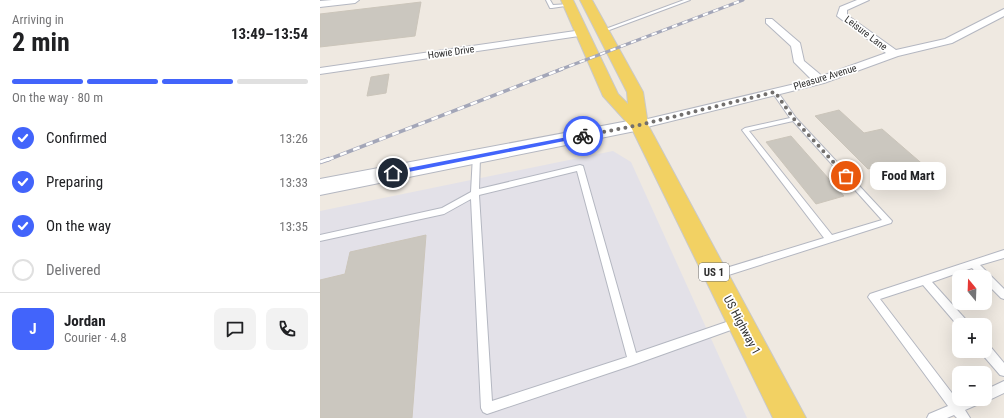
<!DOCTYPE html>
<html lang="en">
<head>
<meta charset="utf-8">
<style>
	body { margin:0; font-family:"Roboto Condensed",sans-serif; background:#f2f2f2; color:#202124; height:100vh; display:flex; flex-direction:column; font-size:15px; white-space:nowrap }
	* { box-sizing:border-box; margin:0 }
	p { font-size:13px; color:#757577 }
	.icon { flex:none; width:22px; height:22px; fill:none; stroke:currentColor; stroke-width:2; stroke-linecap:round; stroke-linejoin:round }
	.map { position:relative; flex:1; overflow:hidden }
	.sheet { display:flex; flex-direction:column; background:#fff; width:320px }
	.sheet>* { flex:none }
	.needle { width:26px; rotate:341deg }
	.fabs { position:absolute; left:632px; top:270px; display:grid; gap:8px }
	.fabs a { display:grid; place-items:center; width:40px; height:40px; border-radius:8px; background:#fff; box-shadow:0 4px 16px #0002; font-size:20px }
	.pin { position:absolute; display:grid; place-items:center; width:34px; height:34px; color:#fff; margin:-17px; border:2px solid #fff; border-radius:50%; box-shadow:0 1px 4px #0007 }
	.courier { position:absolute; display:grid; place-items:center; width:40px; height:40px; margin:-20px; border:3px solid #4264fb; border-radius:50%; background:#fff; color:#222; box-shadow:0 1px 5px #0007 }
	.bubble { position:absolute; height:28px; border-radius:8px; background:#fff; box-shadow:0 4px 16px #0002; font-size:13px; font-weight:700; line-height:28px; text-align:center }
	.head em { font-style:normal; font-weight:700 }
	.head div { display:flex; flex-direction:column-reverse }
	.head { display:flex; align-items:center; justify-content:space-between; height:68px; padding:0 12px }
	h1 { font-size:26px; font-weight:700; line-height:30px }
	.bar { display:grid; grid-template-columns:repeat(4,1fr); gap:6px 4px; align-content:center; height:48px; padding:0 12px }
	.bar i { height:5px; border-radius:3px; background:#e0e0e0 }
	.bar .on { background:#4264fb }
	.bar p { grid-column:span 4 }
	.line { display:flex; align-items:center; gap:10px; padding:0 12px; border-top:1px solid #e0e0e0 }
	.line div { flex:1 }
	.round { display:grid; place-items:center; flex:none; width:42px; height:42px; border-radius:8px; background:#f2f2f2 }
	ol { padding:0 12px; list-style:none }
	li { display:flex; align-items:center; gap:12px; height:44px }
	li p { margin-inline-start:auto }
	li .icon { padding:4px; border-radius:50%; background:#4264fb; color:#fff; stroke-width:4 }
	li:last-child { color:#757577 }
	li i { width:22px; height:22px; border:2px solid #e0e0e0; border-radius:50% }
	main { display:flex; flex:1; min-height:0 }
	.map>svg:first-child { display:block }
	.industrial { fill:#e3e1e8 }
	.building { fill:#cbc7bf; stroke:#cbc5ba }
	.lines { fill:none; stroke-linecap:round; stroke-linejoin:round }
	.lane-casing { stroke:#b4b7c1; stroke-width:2 }
	.street-casing { stroke:#b4b7c1; stroke-width:2 }
	.secondary-casing { stroke:#b4b7c1; stroke-width:2 }
	.primary-casing { stroke:#c9c9c9; stroke-width:2 }
	.lane { fill:#fff; fill-rule:evenodd }
	.street { fill:#fff; fill-rule:evenodd }
	.secondary { fill:#fff; fill-rule:evenodd }
	.primary { fill:#f2d163; fill-rule:evenodd }
	.rail-far2-casing { stroke:#a3a6b8; stroke-width:3 }
	.rail-far1-casing { stroke:#a3a6b8; stroke-width:3.5 }
	.rail-casing { stroke:#a3a6b8; stroke-width:4.5 }
	.rail-far2 { stroke:#fff; stroke-width:2; stroke-dasharray:5.5; stroke-linecap:butt }
	.rail-far1 { stroke:#fff; stroke-width:2.5; stroke-dasharray:7; stroke-linecap:butt }
	.rail { stroke:#fff; stroke-width:3; stroke-dasharray:9; stroke-linecap:butt }
	.route { fill:#4264fb }
	.done { stroke:#726f6d; stroke-width:4; stroke-dasharray:0 7.2 }
	.labels { text-anchor:middle; dominant-baseline:central; stroke-width:3.5; stroke-linejoin:round; paint-order:stroke }
	.far-street-label { font-size:10px; fill:#2e2e2e; stroke:#fff }
	.shield { fill:#fff; stroke:#6d6d6d; stroke-width:1 }
	.shield-label { font-size:11px; font-weight:bold; fill:#2e2e2e }
	.street-label { font-size:12px; fill:#2e2e2e; stroke:#fff }
</style>
</head>
<body>
<main>
<section class="sheet">
<div class="head"><div><h1>2 min</h1><p>Arriving in</p></div><em>13:49–13:54</em></div>
<div class="bar"><i class="on"></i><i class="on"></i><i class="on"></i><i></i><p>On the way · 80 m</p></div>
<ol>
<li><svg class="icon" aria-label="check" viewBox="0 0 24 24"><path d="M5 12l5 5 9-10"/></svg>Confirmed<p>13:26</p></li>
<li><svg class="icon" aria-label="check" viewBox="0 0 24 24"><path d="M5 12l5 5 9-10"/></svg>Preparing<p>13:33</p></li>
<li><svg class="icon" aria-label="check" viewBox="0 0 24 24"><path d="M5 12l5 5 9-10"/></svg>On the way<p>13:35</p></li>
<li><i></i>Delivered</li>
</ol>
<div class="line" style="height:72px"><b class="round" style="background:#4264fb;color:#fff">J</b><div><b>Jordan</b><p>Courier · 4.8</p></div><a class="round"><svg class="icon" aria-label="chat" viewBox="0 0 24 24"><path d="M4 5h16v11H9l-5 4z"/></svg></a><a class="round"><svg class="icon" aria-label="phone" viewBox="0 0 24 24"><path d="M5 4h4l2 5-3 2q2 4 5 5l2-3 5 2v4C11 20 4 13 5 4z"/></svg></a></div>
</section>
<div class="map">
<svg width="684" height="418" viewBox="0 0 684 418">
	<rect width="100%" height="100%" fill="#efe9e1"/>
	<path class="industrial" d="M293,151l18,11 116,256h-427v-207z"/>
	<path class="building" d="M101,2l-6,34 -95,11v-33z
		M69,74l-3,19 -19,3 4,-19z
		M519,110l25,23 18,-4 52,45 -19,6 -19,-18 -28,7 -53,-53z
		M471,136l53,60 -28,8 -50,-62z
		M106,235l-14,183h-92v-138l25,-6 5,-22z"/>
	<g class="lines">
		<g class="lane-casing">
			<path id="lane" d="M226,0h4l3,5 17,-1 2,1 -20,3h-2z
				M364,0h6l-86,32 -4,-1z
				M455,90l2,1 19,27 96,103 -1,2 -175,56 -3,-1 -2,-3 2,-3 111,-34 -82,-108 3,-2 45,-10 -18,-26zM473,121l89,99 -50,15 -83,-104z
				M153,155h3l4,2 -1,32 101,-24 3,1 53,187 102,-35 4,2 1,3 -1,3 -109,39 -146,49 -4,-2 -2,-4 -10,-209 -27,15 -124,27v-6l122,-27 29,-16zM257,171l50,186 -135,44 -13,-206z
				M684,250v8l-24,7 24,24v10l-3,-1 -16,-16v-5h-5l-8,-9 -40,14 36,40 1,3h-10v2l-36,-42 -43,14 78,102 6,-2h21v-9l19,-9v12l-19,9 -3,-2 -1,3 -16,7 5,8h-13l-3,-3 -7,3h-20l2,-4 19,-8 -80,-109 2,-3 3,-1z
				M665,344l4,1 15,18v13l-4,-1 -19,-22v-2h4z"/>
		</g>
		<g class="street-casing">
			<path id="street" d="M12,0h27l-4,3 -35,4v-6z
				M537,0h12l-22,10v5l49,35 49,-11 59,-30v7l-52,27 -54,13 -74,27 -185,46 -5,-1 -2,-3 2,-3 5,-1 173,-41 -18,-18 -3,-16 -25,-23v-4h6l28,24 4,18 18,15 64,-23 -49,-37 3,-9z
				M262,30l4,1 1,2 -1,2 -266,39v-6z"/>
		</g>
		<g class="secondary-casing">
			<path id="secondary" d="M319,119l6,2 3,4 -3,4 -325,66v-16z"/>
		</g>
		<g class="primary-casing">
			<path id="primary" d="M241,0h12l45,94 10,10 -1,-12 -47,-92h12l51,92 5,33 158,293h-33l-142,-291 -28,-31z"/>
		</g>
		<use href="#lane" class="lane"/>
		<use href="#street" class="street"/>
		<use href="#secondary" class="secondary"/>
		<use href="#primary" class="primary"/>
		<g class="rail-far2-casing">
			<path id="rail-far2" d="M239,70l184,-70"/>
		</g>
		<g class="rail-far1-casing">
			<path id="rail-far1" d="M7,160l235,-91"/>
		</g>
		<g class="rail-casing">
			<path id="rail" d="M0,162l9,-3"/>
		</g>
		<use href="#rail-far2" class="rail-far2"/>
		<use href="#rail-far1" class="rail-far1"/>
		<use href="#rail" class="rail"/>
	</g>
	<path class="route" d="M263,134l2,3 -192,38 -3,-2 3,-2z"/>
	<g class="lines">
		<path class="done" d="M263,136l56,-11 136,-33 19,27 52,57"/>
	</g>
	<g class="labels">
		<g class="far-street-label">
			<text transform="translate(546 33) rotate(37)">Leisure Lane</text>
			<text transform="translate(131 52) rotate(-8)">Howie Drive</text>
			<text transform="translate(505 77) rotate(-17)">Pleasure Avenue</text>
		</g>
		<rect class="shield" x="379" y="263" width="30" height="18" rx="3"/>
		<g class="shield-label">
			<text x="394" y="272">US 1</text>
		</g>
		<g class="street-label">
			<text transform="translate(422 325) rotate(62)">US Highway 1</text>
		</g>
	</g>
</svg>
<div class="fabs">
<a><svg class="needle" viewBox="-14 -14 28 28"><path d="M0-13l5 13h-10z" fill="#e53935"/><path d="M0 13l5-13h-10z" fill="#757577"/></svg></a>
<a>+</a>
<a>−</a>
</div>
<div class="pin" style="left:526px;top:176px;background:#ea580c"><svg class="icon" aria-label="bag" viewBox="0 0 24 24"><path d="M5 8h14l-1 12H6zM9 8a3 3 0 0 1 6 0"/></svg></div>
<div class="pin" style="left:73px;top:173px;background:#1f2937"><svg class="icon" aria-label="home" viewBox="0 0 24 24"><path d="M3 11l9-7 9 7M6 9v11h12V9"/></svg></div>
<div class="courier" style="left:263px;top:136px"><svg class="icon" aria-label="bike" viewBox="0 0 24 24"><circle cx="6" cy="16" r="4"/><circle cx="18" cy="16" r="4"/><path d="M6 16l4-8h5l3 8M10 8l3 8H6M13 5h3"/></svg></div>
<div class="bubble" style="left:550px;top:162px;width:76px">Food Mart</div>
</div>
</main>
</body>
</html>
